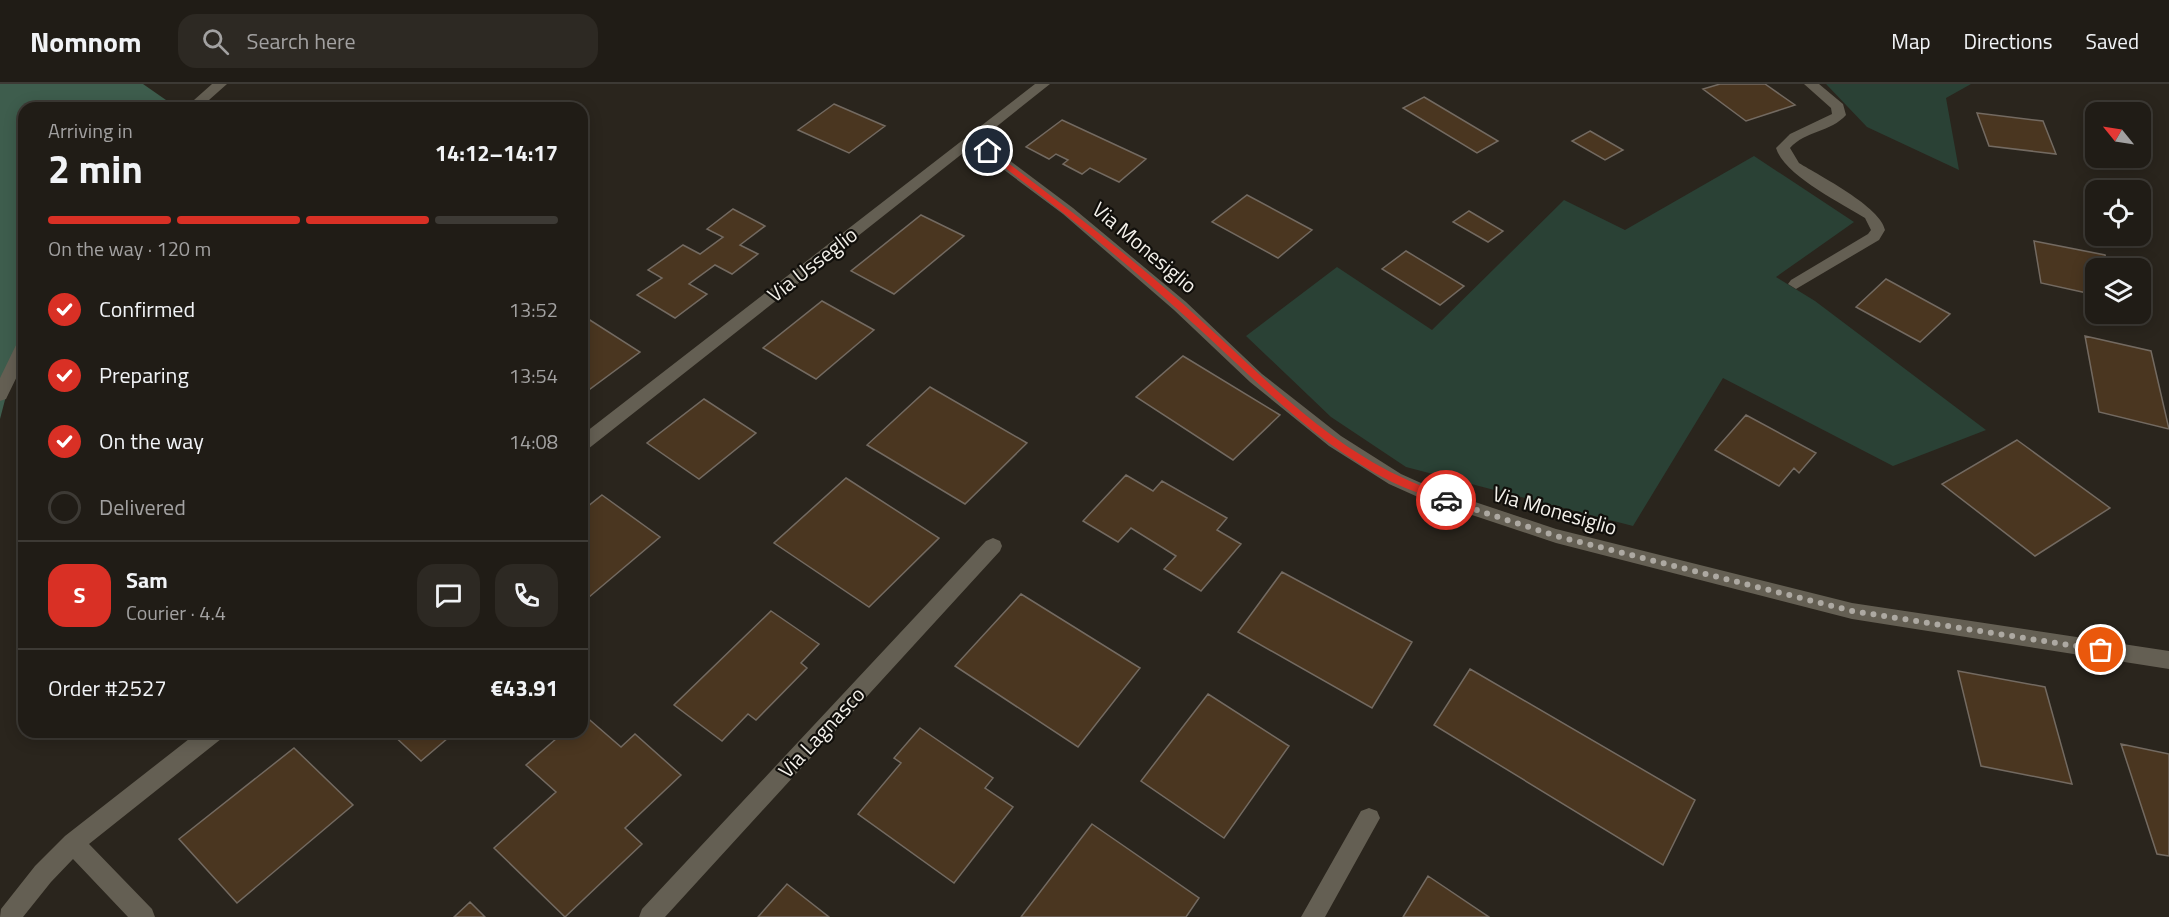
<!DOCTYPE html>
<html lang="en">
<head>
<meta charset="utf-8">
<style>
	body { margin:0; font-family:"Titillium Web",sans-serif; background:#2d2923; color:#f1f3f6; height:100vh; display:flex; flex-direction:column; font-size:22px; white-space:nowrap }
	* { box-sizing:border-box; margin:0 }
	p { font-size:20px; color:#a2a1a1 }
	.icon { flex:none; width:33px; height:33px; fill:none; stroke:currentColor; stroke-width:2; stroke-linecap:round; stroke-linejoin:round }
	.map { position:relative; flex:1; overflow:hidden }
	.details { position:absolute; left:18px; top:18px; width:570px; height:636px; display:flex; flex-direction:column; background:#201c16; border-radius:18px; box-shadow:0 3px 15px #0003,0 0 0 2px #3d3a35 }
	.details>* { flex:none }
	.needle { width:39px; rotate:300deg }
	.fabs { position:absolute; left:2085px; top:18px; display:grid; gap:12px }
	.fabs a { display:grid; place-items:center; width:66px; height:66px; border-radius:12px; background:#201c16; box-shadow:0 3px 15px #0003,0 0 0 2px #3d3a35; font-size:30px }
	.pin { position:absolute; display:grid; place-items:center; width:51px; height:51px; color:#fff; margin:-26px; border:3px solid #fff; border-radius:50%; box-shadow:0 2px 6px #0007 }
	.courier { position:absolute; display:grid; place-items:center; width:60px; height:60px; margin:-30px; border:4px solid #d93025; border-radius:50%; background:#fff; color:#222; box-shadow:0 2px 8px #0007 }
	.overview em { font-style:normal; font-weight:700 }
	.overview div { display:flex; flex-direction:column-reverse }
	.overview { display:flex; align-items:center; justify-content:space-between; height:102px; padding:0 30px }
	h1 { font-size:39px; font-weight:700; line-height:45px }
	.bar { display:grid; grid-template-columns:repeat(4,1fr); gap:9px 6px; align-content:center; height:72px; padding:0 30px }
	.bar i { height:8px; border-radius:4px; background:#3d3a35 }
	.bar .selected { background:#d93025 }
	.bar p { grid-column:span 4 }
	.line { display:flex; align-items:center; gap:15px; padding:0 30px; border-top:2px solid #3d3a35 }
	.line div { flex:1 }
	.round { display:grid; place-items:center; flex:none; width:63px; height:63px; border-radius:18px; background:#2d2923 }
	ol { padding:0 30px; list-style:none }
	li { display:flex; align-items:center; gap:18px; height:66px }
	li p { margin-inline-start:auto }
	li .icon { padding:6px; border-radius:50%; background:#d93025; color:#fff; stroke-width:4 }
	li:last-child { color:#a2a1a1 }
	li i { width:33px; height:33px; border:3px solid #3d3a35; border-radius:50% }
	header { display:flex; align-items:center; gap:36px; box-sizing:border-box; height:84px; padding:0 30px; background:#201c16; border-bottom:2px solid #3d3a35 }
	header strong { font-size:28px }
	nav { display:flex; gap:33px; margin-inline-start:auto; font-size:21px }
	.search { width:420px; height:54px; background:#2d2923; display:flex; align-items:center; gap:15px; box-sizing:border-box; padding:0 21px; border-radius:18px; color:#a2a1a1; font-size:22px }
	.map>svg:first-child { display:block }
	.green { fill:#2a4135 }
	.forest { fill:#3e5d4d }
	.building { fill:#4a3620; stroke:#736a61; stroke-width:1.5 }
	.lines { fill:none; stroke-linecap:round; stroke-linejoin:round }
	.minor { fill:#645f53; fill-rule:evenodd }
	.route { fill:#d93025 }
	.done { stroke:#ada9a2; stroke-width:6; stroke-dasharray:0 10.8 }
	.labels { text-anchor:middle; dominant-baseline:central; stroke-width:4.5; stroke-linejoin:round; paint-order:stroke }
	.street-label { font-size:21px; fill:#f3f0ea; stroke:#110f0b }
</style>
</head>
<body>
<header>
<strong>Nomnom</strong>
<div class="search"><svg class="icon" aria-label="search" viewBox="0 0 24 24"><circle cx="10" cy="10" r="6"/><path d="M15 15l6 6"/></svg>Search here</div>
<nav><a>Map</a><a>Directions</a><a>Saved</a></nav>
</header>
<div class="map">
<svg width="2169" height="833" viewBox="0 0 2169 833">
	<rect width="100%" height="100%" fill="#2a251d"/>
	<path class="green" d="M1826,0h145l-25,14 13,72 -92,-43z
		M1754,72l100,66 -78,55 39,24 171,129 -93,36 -170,-88 -90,148 -227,-59 -75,-50 -85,-81 91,-69 95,63 132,-130 61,30z"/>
	<path class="forest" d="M0,0h143l23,16 -2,8h-140v219l-24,92z"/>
	<path class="building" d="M1720,0h45l30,21 -49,16 -43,-32z
		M1424,13l74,44 -21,12 -74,-45z
		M834,20l51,22 -36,27 -51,-23z
		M1977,29l66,8 13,33 -67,-8z
		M1062,36l84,39 -27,23 -29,-14 -8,6 -19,-10 5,-4 -12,-6 -7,5 -23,-12z
		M1590,47l33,19 -18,10 -33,-19z
		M1247,111l65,35 -34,28 -66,-36z
		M733,125l32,17 -25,19 18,9 -26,20 -17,-9 -26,19 18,10 -32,24 -38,-23 25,-17 -14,-8 35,-25 17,9 23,-17 -16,-8z
		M1469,127l34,20 -15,11 -35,-20z
		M921,131l43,21 -70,58 -43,-23z
		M2034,157l71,14 3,13h-12v27l-55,-12z
		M1406,167l58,35 -24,19 -58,-36z
		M1886,195l64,35 -30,28 -64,-35z
		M822,217l52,29 -58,49 -53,-31z
		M582,231l58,37 -50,37 -8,-6z
		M2085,252l66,15 18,78 -70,-17z
		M1183,272l97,59 -47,45 -97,-63z
		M930,303l97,56 -62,61 -98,-59z
		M704,315l52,34 -57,46 -52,-36z
		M1746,331l70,38 -17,20 -5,-5 -15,18 -64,-36z
		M2017,356l93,68 -75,48 -93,-72z
		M1126,391l27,16 9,-10 65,37 -10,12 24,14 -40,47 -37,-22 12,-13 -45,-28 -13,14 -35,-21z
		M846,394l93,60 -70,69 -95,-64z
		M602,411l58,42 -78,66v-92z
		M1282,488l130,70 -40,66 -134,-76z
		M1021,510l119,74 -62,79 -123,-81z
		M771,527l48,33 -18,19 6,5 -51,52 -8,-6 -26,27 -48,-36z
		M1470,585l225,131 -32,65 -229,-140z
		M1958,587l87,16 27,97 -91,-18z
		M1208,610l81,52 -65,92 -83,-57z
		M584,631l37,32 14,-13 46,41 -56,53 17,16 -77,73 -71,-69 62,-56 -30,-27 38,-33h18z
		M920,644l73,50 -8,10 28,19 -59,76 -96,-69 43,-51 -7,-5z
		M390,648h65l-34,29z
		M2121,660l48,10v102l-12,-2z
		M294,664l59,57 -116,98 -58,-64z
		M1092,740l107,74 -13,19h-165z
		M1428,792l61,41h-86z
		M787,800l42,33h-71z
		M470,818l15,15h-31z"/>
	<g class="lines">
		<path class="minor" d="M212,0h15l-27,24h-15z
			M1035,0h15l-69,55 92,69 113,94 76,72 79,62 60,38 29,13 126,42 296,74 317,48v18l-317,-50 -296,-76 -138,-46 -29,-13 -60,-38 -79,-64 -76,-72 -111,-96 -91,-68 -384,303 -6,2v-16z
			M1804,0h15l24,20 3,11c-15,17 -41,16 -56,33l9,15c21,13 82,44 86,67l-6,10 -83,49 -8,-5 3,-4 77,-46 3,-4 -6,-12c-24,-15 -81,-43 -89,-70l14,-14 42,-20 -1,-6z
			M24,255v23l-18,37 -6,2v-23l18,-37z
			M993,454l7,3 2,5 -2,5 -335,366h-26l3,-8 344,-368z
			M198,648h26l-3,7 -132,105 63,65 3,8h-27l-55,-58 -22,23 -28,35h-23l1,-8 34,-43 30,-30z
			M1369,724l8,3 3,7 -55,99h-24l60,-106z"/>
	</g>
	<path class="route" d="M985,66h6c65,49 130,99 191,153 69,61 133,133 217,173 16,8 34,14 51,21v5h-7c-17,-7 -35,-12 -51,-20 -83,-41 -147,-114 -216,-174 -61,-55 -125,-106 -191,-155z"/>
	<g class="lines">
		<path class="done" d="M1446,416l110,36 296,75 249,39"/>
	</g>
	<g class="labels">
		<g class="street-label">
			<text transform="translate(1145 163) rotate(40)">Via Monesiglio</text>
			<text transform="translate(812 180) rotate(-38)">Via Usseglio</text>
			<text transform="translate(1555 426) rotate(16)">Via Monesiglio</text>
			<text transform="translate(821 648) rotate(-47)">Via Lagnasco</text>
		</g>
	</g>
</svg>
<div class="fabs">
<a><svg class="needle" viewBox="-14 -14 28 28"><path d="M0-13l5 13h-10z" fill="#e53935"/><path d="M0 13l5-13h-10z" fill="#a2a1a1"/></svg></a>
<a><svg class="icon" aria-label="locate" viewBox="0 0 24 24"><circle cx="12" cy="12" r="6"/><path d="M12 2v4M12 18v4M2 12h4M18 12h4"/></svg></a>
<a><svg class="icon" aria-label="layers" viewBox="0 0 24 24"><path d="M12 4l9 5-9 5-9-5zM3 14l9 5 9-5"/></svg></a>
</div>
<div class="pin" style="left:2101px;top:566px;background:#ea580c"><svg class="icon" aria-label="bag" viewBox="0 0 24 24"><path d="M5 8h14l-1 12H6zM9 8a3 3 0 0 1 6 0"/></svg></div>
<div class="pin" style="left:988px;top:67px;background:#1f2937"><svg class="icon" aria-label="home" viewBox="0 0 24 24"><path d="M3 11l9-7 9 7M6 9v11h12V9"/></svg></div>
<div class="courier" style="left:1446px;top:416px"><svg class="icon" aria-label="car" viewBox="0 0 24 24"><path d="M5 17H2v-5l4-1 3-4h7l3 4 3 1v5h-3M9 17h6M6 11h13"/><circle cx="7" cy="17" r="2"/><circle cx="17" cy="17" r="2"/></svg></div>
<section class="details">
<div class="overview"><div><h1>2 min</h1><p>Arriving in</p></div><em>14:12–14:17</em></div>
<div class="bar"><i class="selected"></i><i class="selected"></i><i class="selected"></i><i></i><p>On the way · 120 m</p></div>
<ol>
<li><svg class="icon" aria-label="check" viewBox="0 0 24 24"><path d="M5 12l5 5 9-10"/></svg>Confirmed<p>13:52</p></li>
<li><svg class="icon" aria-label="check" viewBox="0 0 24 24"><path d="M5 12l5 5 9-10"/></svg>Preparing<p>13:54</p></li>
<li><svg class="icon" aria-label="check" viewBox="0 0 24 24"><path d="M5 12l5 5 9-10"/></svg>On the way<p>14:08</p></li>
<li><i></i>Delivered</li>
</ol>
<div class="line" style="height:108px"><b class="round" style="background:#d93025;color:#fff">S</b><div><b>Sam</b><p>Courier · 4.4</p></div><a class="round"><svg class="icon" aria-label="chat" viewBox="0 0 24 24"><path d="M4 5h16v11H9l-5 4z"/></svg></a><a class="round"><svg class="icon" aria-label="phone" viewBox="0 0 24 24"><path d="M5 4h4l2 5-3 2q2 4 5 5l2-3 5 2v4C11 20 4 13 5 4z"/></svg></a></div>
<div class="line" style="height:78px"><div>Order #2527</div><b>€43.91</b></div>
</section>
</div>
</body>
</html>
